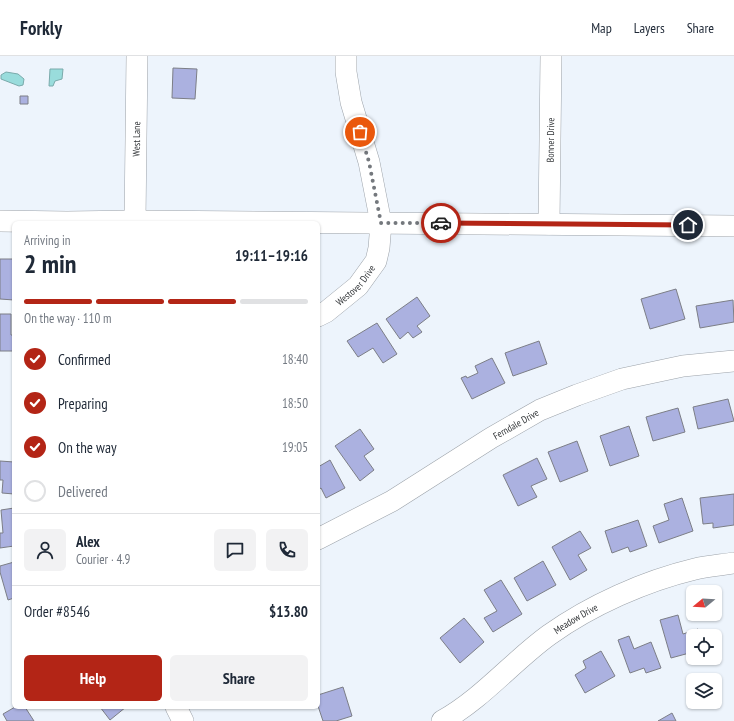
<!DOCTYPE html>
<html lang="en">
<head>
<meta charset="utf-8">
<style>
	body { margin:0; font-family:"PT Sans Narrow",sans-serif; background:#f2f2f3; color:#1f2937; height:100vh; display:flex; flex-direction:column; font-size:15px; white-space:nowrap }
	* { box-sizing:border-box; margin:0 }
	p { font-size:13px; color:#747a83 }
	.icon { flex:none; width:22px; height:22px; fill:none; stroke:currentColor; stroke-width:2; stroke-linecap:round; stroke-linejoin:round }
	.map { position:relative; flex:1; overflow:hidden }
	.details { position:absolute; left:12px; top:165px; width:308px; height:488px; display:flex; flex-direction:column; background:#fff; border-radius:6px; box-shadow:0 1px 3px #0004 }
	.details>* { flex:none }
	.needle { width:26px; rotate:252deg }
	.tools { position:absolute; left:686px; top:529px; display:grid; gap:8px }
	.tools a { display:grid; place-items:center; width:36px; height:36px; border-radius:6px; background:#fff; box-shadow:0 1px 3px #0004; font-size:20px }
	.pin { position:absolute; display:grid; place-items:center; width:34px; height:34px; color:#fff; margin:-17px; border:2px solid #fff; border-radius:50%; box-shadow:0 1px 4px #0007 }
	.courier { position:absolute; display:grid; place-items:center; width:40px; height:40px; margin:-20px; border:3px solid #b32516; border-radius:50%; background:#fff; color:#222; box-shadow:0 1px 5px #0007 }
	.head em { font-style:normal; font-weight:800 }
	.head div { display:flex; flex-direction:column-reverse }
	.head { display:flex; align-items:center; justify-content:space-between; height:68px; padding:0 12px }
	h1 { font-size:26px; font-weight:800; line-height:30px }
	.bar { display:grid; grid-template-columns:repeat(4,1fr); gap:6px 4px; align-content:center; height:48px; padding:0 12px }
	.bar i { height:5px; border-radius:3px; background:#e0e1e3 }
	.bar .current { background:#b32516 }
	.bar p { grid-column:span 4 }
	.line { display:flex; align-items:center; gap:10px; padding:0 12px; border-top:1px solid #e0e1e3 }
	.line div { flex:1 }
	.round { display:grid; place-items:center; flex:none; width:42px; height:42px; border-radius:6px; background:#f2f2f3 }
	ol { padding:0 12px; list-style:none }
	li { display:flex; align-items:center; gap:12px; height:44px }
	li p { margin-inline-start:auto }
	li .icon { padding:4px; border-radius:50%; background:#b32516; color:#fff; stroke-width:4 }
	li:last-child { color:#747a83 }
	li i { width:22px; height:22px; border:2px solid #e0e1e3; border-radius:50% }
	.primary-button { display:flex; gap:8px; margin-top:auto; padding:8px 12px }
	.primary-button a { flex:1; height:46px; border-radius:6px; background:#b32516; color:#fff; font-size:16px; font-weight:800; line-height:46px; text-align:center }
	.primary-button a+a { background:#f2f2f3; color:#1f2937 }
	header { display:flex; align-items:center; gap:24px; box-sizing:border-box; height:56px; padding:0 20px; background:#fff; border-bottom:1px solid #e0e1e3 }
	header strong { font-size:19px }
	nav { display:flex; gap:22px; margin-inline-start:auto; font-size:14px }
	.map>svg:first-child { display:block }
	.water { fill:#99dcdc; stroke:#7aaaab }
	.building { fill:#abb1e0; stroke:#7c7e86 }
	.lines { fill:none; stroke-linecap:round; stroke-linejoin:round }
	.minor-casing { stroke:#9ca2a9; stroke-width:22 }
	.minor { stroke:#fff; stroke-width:21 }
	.done { stroke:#74787d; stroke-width:4; stroke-dasharray:0 7.2 }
	.route { stroke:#b32516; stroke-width:5 }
	.labels { text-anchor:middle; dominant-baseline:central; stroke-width:4; stroke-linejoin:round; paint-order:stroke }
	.street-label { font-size:10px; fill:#333639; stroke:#edf4fc }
</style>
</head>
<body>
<header>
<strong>Forkly</strong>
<nav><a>Map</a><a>Layers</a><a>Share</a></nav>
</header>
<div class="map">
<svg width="734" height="665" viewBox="0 0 734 665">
	<rect width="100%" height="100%" fill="#edf4fc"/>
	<path class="water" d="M50,13h13l-1,10 -7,2 -2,5h-4z
		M6,16l12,2 6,5 -1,6 -4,1 -18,-7v-4z"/>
	<path class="building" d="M173,12l24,1 -2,30 -23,-1z
		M20,40h8v8h-8z
		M0,203h14v41l-14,-1z
		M676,233l9,30 -35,10 -9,-30z
		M417,241l13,19 -13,10 5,6 -9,6 -5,-6 -8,7 -14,-20z
		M733,244l1,22 -34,6 -4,-22z
		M0,258h11v21h3v16h-14z
		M377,267l20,31 -14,9 -10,-15 -15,9 -11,-16z
		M539,285l8,23 -34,12 -8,-23z
		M492,302l13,25 -33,16 -11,-21 5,-2 1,2 11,-5 -3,-7z
		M728,343l6,22 -36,8 -5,-22z
		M678,352l7,24 -32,9 -7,-24z
		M629,370l10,30 -29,10 -10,-30z
		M360,373l14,20 -10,7 10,14 -14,11 -25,-35z
		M577,385l11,30 -28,11 -12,-30z
		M537,402l10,21 -16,7 6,11 -19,9 -15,-31z
		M330,404l15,28 -19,10 -5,-10 -3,2v-23z
		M0,405l14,1v32l-12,-1 1,-13h-3z
		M734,438v31l-21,3v-5l-10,1 -3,-26z
		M682,442l11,33 -34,12 -6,-17 16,-6 -5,-16z
		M14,452v38l-14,2v-15h3l-2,-23z
		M638,464l9,26 -17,6 -2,-5 -16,6 -7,-22z
		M580,475l11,17 -13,7 9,15 -17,10 -18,-33z
		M543,505l13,24 -29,16 -13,-23z
		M14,506v36l-6,2 -8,-28v-6z
		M501,524l21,34 -29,18 -9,-14 13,-7 -13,-21z
		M678,559l5,19 15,-5 2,7h-7v16l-22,6 -11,-38z
		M464,562l20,24 -24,21 -20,-25z
		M629,580l5,13 17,-7 10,26 -15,5 -2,-5 -14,5 -12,-33z
		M601,595l14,25 -30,17 -10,-18 11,-7 -3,-7z
		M343,631l9,29 -16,5h-13l-5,-15v-11z
		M15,651h10l9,14h-27l-4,-7z
		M100,651h26l-16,13z
		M672,657l4,8h-18z"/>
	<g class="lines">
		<g class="minor-casing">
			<g id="minor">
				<path d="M0,165l67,1 68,-1 599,5"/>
				<path id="s1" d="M135,165l2,-165"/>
				<path id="s2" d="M549,168l2,-168"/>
				<path id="s3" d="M318,260l8,-4 32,-26 18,-25 3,-13 2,-25 -12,-61 -18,-60 -5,-30v-16"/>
				<path id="s4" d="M318,483l74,-38 99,-63 49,-28 37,-15 45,-16 61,-13 51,-5"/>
				<path d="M176,651l7,14"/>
				<path id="s5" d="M442,665c40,-22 71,-60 107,-86 42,-30 96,-54 146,-66 13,-3 26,-4 39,-6"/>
			</g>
		</g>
		<use href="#minor" class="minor"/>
	</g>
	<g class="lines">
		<path class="done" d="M360,76l9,30 12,61h60"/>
		<path class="route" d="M441,167l247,2"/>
	</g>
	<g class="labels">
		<g class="street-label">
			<text stroke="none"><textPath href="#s1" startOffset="82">West Lane</textPath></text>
			<text stroke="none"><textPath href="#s2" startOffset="84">Bonner Drive</textPath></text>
			<text stroke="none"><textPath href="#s3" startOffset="49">Westover Drive</textPath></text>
			<text stroke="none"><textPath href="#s4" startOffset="229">Ferndale Drive</textPath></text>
			<text stroke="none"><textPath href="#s5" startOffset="169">Meadow Drive</textPath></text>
		</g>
	</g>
</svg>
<div class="tools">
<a><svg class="needle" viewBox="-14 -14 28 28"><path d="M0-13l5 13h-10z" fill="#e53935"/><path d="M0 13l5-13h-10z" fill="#747a83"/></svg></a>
<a><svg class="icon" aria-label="locate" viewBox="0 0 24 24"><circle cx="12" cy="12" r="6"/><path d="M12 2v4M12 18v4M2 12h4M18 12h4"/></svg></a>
<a><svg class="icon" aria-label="layers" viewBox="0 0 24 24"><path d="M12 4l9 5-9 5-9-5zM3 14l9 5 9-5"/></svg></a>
</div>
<div class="pin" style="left:360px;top:76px;background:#ea580c"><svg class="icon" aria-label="bag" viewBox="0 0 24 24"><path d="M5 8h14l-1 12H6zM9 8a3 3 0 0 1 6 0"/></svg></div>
<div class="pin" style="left:688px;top:169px;background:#1f2937"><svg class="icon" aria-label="home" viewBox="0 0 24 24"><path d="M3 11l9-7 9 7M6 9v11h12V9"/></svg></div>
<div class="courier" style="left:441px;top:167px"><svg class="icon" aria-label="car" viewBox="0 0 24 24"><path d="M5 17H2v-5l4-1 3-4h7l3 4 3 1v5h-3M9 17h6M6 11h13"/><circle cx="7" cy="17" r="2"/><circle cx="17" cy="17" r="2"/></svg></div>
<section class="details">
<div class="head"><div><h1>2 min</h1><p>Arriving in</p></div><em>19:11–19:16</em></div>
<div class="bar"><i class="current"></i><i class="current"></i><i class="current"></i><i></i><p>On the way · 110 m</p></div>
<ol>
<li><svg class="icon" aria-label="check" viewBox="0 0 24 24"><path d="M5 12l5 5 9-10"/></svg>Confirmed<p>18:40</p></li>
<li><svg class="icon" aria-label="check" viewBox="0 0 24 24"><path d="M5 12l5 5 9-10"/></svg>Preparing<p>18:50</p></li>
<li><svg class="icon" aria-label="check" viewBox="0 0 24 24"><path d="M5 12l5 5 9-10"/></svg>On the way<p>19:05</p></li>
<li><i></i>Delivered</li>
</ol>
<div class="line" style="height:72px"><a class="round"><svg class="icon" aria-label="person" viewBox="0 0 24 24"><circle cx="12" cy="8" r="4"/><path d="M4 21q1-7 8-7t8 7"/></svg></a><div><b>Alex</b><p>Courier · 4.9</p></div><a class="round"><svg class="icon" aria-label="chat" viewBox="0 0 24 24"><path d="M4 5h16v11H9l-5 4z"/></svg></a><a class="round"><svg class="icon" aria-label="phone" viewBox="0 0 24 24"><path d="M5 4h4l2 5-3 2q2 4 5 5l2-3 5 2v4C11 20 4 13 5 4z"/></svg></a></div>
<div class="line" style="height:52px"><div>Order #8546</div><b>$13.80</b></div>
<div class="primary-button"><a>Help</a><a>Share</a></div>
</section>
</div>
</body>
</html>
